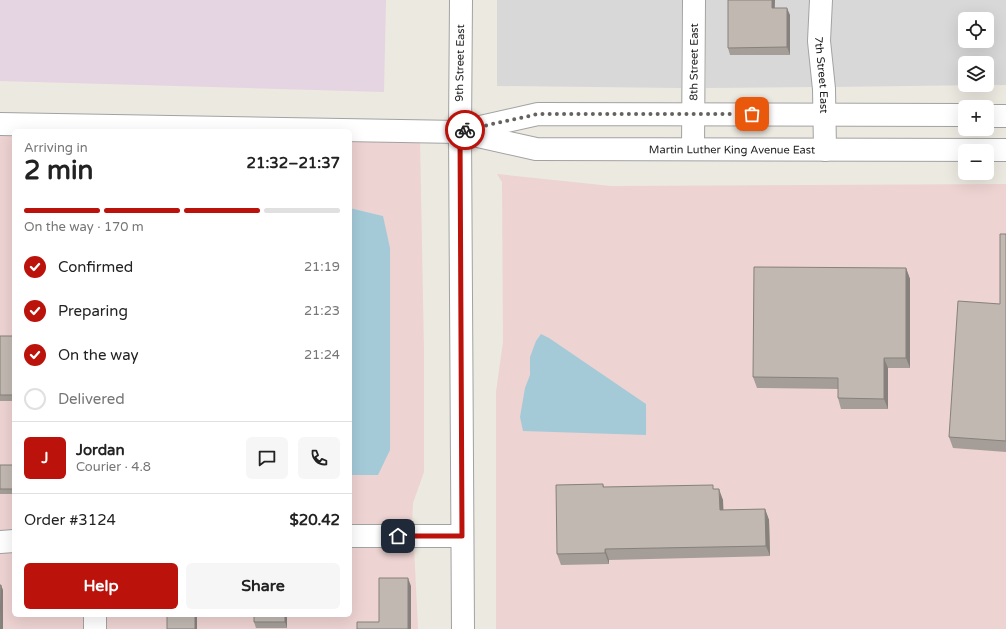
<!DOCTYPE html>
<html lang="en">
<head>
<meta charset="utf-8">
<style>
	body { margin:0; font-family:"Varela Round",sans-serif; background:#f6f6f6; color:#222; height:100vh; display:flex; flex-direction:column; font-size:15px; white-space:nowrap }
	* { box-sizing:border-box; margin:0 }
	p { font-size:13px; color:#767676 }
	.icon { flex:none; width:22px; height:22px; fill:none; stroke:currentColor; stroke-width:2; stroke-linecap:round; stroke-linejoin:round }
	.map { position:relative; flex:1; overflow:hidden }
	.drawer { position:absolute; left:12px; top:129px; width:340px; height:488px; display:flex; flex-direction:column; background:#fff; border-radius:6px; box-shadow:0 4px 16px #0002 }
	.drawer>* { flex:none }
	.buttons { position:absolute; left:958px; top:12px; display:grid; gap:8px }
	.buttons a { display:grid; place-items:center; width:36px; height:36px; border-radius:6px; background:#fff; box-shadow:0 4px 16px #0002; font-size:20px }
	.pin { position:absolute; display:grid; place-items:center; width:34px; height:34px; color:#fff; margin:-17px; border-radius:8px; box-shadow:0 2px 6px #0006 }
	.courier { position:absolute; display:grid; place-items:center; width:40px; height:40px; margin:-20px; border:3px solid #bb120b; border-radius:50%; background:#fff; color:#222; box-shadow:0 1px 5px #0007 }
	.overview em { font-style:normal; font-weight:700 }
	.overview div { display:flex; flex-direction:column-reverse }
	.overview { display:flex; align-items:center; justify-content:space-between; height:68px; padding:0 12px }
	h1 { font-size:26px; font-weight:700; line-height:30px }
	.bar { display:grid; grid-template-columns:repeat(4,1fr); gap:6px 4px; align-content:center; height:48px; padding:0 12px }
	.bar i { height:5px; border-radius:3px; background:#e0e0e0 }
	.bar .selected { background:#bb120b }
	.bar p { grid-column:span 4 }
	.line { display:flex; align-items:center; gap:10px; padding:0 12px; border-top:1px solid #e0e0e0 }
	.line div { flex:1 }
	.round { display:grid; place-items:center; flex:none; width:42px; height:42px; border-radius:6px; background:#f6f6f6 }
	ol { padding:0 12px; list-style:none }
	li { display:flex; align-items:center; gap:12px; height:44px }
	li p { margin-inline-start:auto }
	li .icon { padding:4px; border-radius:50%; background:#bb120b; color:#fff; stroke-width:4 }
	li:last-child { color:#767676 }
	li i { width:22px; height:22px; border:2px solid #e0e0e0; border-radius:50% }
	.action { display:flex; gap:8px; margin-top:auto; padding:8px 12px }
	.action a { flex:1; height:46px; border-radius:6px; background:#bb120b; color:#fff; font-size:16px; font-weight:700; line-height:46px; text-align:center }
	.action a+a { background:#f6f6f6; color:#222 }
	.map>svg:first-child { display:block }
	.residential { fill:#d9d8d8; fill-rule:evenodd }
	.commercial { fill:#edd3d1 }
	.industrial { fill:#e5d4e1 }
	.water { fill:#a4cad8 }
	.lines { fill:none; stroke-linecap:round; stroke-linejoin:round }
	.minor-casing { stroke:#a2a2a2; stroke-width:24 }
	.minor { stroke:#fff; stroke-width:22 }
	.wall { fill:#a59e98 }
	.shaded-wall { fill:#86817c }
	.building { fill:#c0b8b1; stroke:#86817c }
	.done { stroke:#646360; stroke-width:4; stroke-dasharray:0 7.2 }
	.route { stroke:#bb120b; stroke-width:5 }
	.labels { text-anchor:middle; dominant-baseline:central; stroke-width:3; stroke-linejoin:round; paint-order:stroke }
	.street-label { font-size:11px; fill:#1b1b1b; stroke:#fff }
</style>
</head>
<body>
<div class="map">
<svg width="1006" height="629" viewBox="0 0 1006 629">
	<rect width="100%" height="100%" fill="#ece9e1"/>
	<path class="residential" d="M497,0h185l-1,88 -184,-2z
		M706,0h105l-1,40 2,47 -106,1z
		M831,0h175v85h-19v-22h-22v22h19l-152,2 -3,-47zM965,19h22v22h-22z"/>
	<path class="commercial" d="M0,131h14v399l-14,1z
		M350,139h70l4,213v120l-11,31 -1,22h-62v-50h28l5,-259 -33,-8z
		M497,174l114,12 395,-2v445h-510v-237l7,-50 -1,-160z
		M350,547h64l4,82h-314v-14h246z
		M0,552h14v63h71v14h-85z"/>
	<path class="industrial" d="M0,0h386l-2,92 -384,-11z"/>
	<path class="water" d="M350,208l33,8 7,32v202l-12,25h-28z
		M541,334l8,4 97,66v31l-123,-4 -3,-14 5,-29 5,-13v-18l6,-16z"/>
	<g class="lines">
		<g class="minor-casing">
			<g id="minor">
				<path d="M461,0l-1,132 3,497"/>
				<path id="s1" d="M821,0l-2,41 5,48 1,61"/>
				<path d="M987,116h19"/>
				<path id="s2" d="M0,124l460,8 76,17 470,1"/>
				<path d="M467,130l71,-16 427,1"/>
				<path id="s3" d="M693,149l1,-149"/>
				<path d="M350,536h111"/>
				<path d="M0,542l14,-1"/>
				<path d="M95,615v14"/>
			</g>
		</g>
		<use href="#minor" class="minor"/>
	</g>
	<path class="wall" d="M775,0v8l15,7v40h-60l-2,-7z
		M1006,234v218l-53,-4 -4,-11 51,-133z
		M906,268l4,11v89h-22v41h-47l-3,-11v-9l-81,-1 -4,-11z
		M0,336h14v65h-14z
		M0,465h14v29h-14z
		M603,484l1,3 110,2 9,11v10l42,-1 4,11 1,36 -161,4v4l-48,1 -4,-11z
		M287,615v13h-31l-2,-6z"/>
	<path class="shaded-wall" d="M772,0h3l-1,15 -2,-7z
		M787,8l3,7v40l-3,-8z
		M906,268l4,11v89l-4,-10z
		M884,358l4,10v41l-4,-10z
		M719,489l4,11 1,21 -4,-11z
		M765,509l4,11 1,36 -4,-10z
		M605,549l4,11v4l-4,-11z
		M408,578l3,8v43h-3z
		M1,585l2,5v39h-3z
		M195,615h2v14h-2z
		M285,615h2v13l-2,-6z"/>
	<path class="building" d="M728,0h44v8h15v39l-59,1z
		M1000,234h6v207l-57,-4 9,-136 42,3z
		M754,267l152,1v90h-22v41l-46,-1v-20l-85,-1z
		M0,336h14v59h-14z
		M0,465h14v24h-14z
		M603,484v3l110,-2v4h6l1,21 45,-1 1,37 -161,3v4l-48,1 -1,-69z
		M379,578h29v51h-51v-7h22z
		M0,585h1l-1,44z
		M167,615h28v14h-28z
		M254,615h31v7h-31z"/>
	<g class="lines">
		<path class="done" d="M465,130l73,-16h214"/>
		<path class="route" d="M398,536h64l-2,-404 5,-2"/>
	</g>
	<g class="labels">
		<g class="street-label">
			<text stroke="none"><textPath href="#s3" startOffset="87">8th Street East</textPath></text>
			<text transform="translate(460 63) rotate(-89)">9th Street East</text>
			<text stroke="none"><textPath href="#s1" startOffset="75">7th Street East</textPath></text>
			<text stroke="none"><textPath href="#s2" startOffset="734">Martin Luther King Avenue East</textPath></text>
		</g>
	</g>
</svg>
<div class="buttons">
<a><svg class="icon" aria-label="locate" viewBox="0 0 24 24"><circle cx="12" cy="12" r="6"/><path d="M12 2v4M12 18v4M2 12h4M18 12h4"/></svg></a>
<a><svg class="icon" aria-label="layers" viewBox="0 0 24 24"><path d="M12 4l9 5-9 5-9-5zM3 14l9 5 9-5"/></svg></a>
<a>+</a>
<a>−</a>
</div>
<div class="pin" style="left:752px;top:114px;background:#ea580c"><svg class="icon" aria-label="bag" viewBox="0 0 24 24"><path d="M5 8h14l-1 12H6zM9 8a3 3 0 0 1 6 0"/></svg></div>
<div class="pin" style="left:398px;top:536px;background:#1f2937"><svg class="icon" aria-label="home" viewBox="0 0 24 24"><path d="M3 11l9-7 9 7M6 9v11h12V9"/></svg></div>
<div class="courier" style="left:465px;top:130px"><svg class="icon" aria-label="bike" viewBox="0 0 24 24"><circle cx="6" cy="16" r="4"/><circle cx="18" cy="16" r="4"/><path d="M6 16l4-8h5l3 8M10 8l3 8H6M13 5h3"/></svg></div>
<section class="drawer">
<div class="overview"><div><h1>2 min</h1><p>Arriving in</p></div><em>21:32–21:37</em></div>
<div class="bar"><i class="selected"></i><i class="selected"></i><i class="selected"></i><i></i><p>On the way · 170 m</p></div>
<ol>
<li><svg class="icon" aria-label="check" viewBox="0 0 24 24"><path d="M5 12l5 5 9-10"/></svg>Confirmed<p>21:19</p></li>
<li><svg class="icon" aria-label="check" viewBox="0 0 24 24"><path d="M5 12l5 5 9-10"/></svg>Preparing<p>21:23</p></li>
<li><svg class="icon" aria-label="check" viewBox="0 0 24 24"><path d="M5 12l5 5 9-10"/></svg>On the way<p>21:24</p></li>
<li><i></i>Delivered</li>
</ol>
<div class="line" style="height:72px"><b class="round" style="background:#bb120b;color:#fff">J</b><div><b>Jordan</b><p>Courier · 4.8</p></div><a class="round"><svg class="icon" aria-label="chat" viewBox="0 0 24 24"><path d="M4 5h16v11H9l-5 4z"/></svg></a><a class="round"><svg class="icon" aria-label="phone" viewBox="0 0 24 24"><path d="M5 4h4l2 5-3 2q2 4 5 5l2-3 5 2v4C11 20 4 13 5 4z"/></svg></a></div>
<div class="line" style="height:52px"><div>Order #3124</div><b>$20.42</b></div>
<div class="action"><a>Help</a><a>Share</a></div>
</section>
</div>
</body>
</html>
